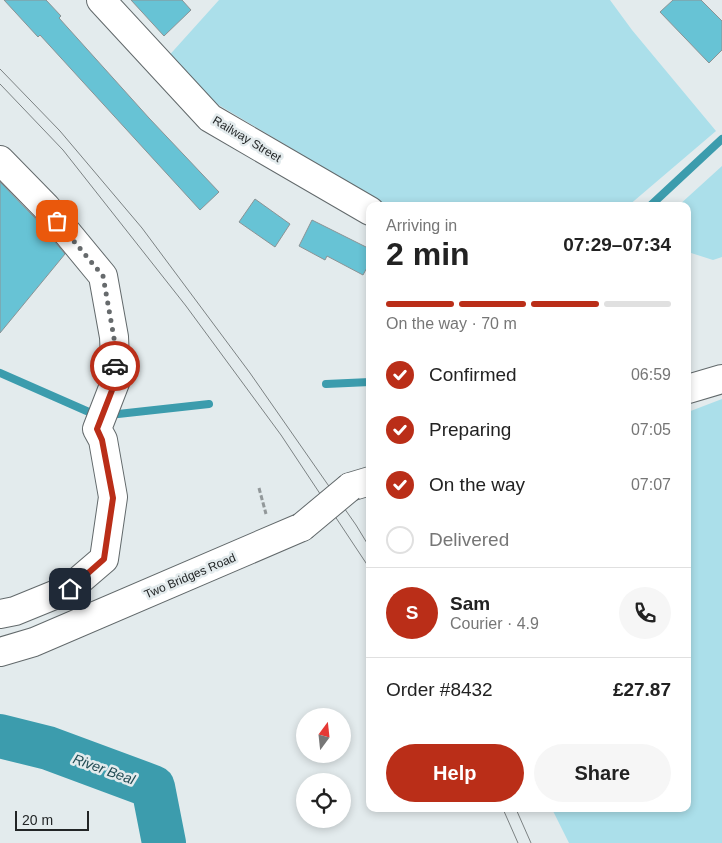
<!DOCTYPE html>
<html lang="en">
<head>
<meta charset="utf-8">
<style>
	body { margin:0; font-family:Helvetica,sans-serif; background:#f6f6f6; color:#222; height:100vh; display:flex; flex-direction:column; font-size:19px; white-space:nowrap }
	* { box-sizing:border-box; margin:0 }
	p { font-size:16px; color:#767676 }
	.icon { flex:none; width:28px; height:28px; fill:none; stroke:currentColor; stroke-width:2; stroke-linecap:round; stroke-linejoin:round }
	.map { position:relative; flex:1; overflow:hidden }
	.sheet { position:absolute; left:366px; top:202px; width:325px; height:610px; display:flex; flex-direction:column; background:#fff; border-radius:10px; box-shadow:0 2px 8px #0003 }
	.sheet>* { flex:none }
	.needle { width:32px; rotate:15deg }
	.tools { position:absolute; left:296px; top:708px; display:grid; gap:10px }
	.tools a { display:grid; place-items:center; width:55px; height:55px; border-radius:50%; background:#fff; box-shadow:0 2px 8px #0003; font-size:25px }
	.scale { position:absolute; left:15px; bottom:12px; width:74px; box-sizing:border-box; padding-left:5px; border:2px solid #222526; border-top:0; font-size:14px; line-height:18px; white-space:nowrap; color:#222526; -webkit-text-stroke:4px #e3ebed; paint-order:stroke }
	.pin { position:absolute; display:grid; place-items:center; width:42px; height:42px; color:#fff; margin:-21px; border-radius:10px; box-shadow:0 2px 8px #0006 }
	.courier { position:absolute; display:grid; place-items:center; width:50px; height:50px; margin:-25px; border:4px solid #ba2e18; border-radius:50%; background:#fff; color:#222; box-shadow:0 1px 6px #0007 }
	.summary em { font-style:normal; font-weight:700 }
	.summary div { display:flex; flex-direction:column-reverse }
	.summary { display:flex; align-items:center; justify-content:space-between; height:85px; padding:0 20px }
	h1 { font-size:32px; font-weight:700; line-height:38px }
	.bar { display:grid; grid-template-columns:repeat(4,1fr); gap:8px 5px; align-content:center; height:60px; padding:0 20px }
	.bar i { height:6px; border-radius:4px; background:#e0e0e0 }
	.bar .on { background:#ba2e18 }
	.bar p { grid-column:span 4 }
	.line { display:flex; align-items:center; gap:12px; padding:0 20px; border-top:1px solid #e0e0e0 }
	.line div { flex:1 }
	.round { display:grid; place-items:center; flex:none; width:52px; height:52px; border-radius:26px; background:#f6f6f6 }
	ol { padding:0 20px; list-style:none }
	li { display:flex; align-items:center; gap:15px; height:55px }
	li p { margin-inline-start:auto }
	li .icon { padding:5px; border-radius:50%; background:#ba2e18; color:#fff; stroke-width:4 }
	li:last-child { color:#767676 }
	li i { width:28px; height:28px; border:2px solid #e0e0e0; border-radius:50% }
	.primary-button { display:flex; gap:10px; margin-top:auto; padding:10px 20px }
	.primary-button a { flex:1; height:58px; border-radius:30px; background:#ba2e18; color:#fff; font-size:20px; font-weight:700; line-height:58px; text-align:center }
	.primary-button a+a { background:#f6f6f6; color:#222 }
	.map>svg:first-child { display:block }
	.green { fill:#abdfea }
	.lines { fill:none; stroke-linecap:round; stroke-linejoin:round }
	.stream { stroke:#3c9cad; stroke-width:8 }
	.river { stroke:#3c9cad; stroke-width:44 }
	.building { fill:#67c3d5; stroke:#8b9395 }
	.minor-casing { stroke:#62696b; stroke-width:30 }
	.path { stroke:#92989a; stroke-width:3; stroke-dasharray:5 2.5; stroke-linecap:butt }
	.minor { stroke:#fff; stroke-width:28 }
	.tram { stroke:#7c8283; stroke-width:1 }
	.minor-bridge-casing { stroke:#62696b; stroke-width:30; stroke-linecap:butt }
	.minor-bridge { stroke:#fff; stroke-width:28 }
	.done { stroke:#666a6c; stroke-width:5; stroke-dasharray:0 9 }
	.route { stroke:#ba2e18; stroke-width:6 }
	.labels { text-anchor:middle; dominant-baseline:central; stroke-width:5; stroke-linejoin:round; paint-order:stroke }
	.street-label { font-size:12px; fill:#222526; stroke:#e3ebed }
	.water-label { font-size:14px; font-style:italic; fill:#224c54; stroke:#e3ebed }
</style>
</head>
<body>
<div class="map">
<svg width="722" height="843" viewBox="0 0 722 843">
	<rect width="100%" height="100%" fill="#e3ebed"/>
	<path class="green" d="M219,0h391l22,30 84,101 -88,75h-240l-176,-105 -47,-41z
		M722,166v91l-9,3 -25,-8v-46h-10z
		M722,399v444h-153l-17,-34h136v-397z"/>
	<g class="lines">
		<path class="stream" d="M650,206l72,-67
			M0,373l98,43
			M326,384l44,-2
			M109,415l100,-11"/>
		<path class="river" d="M0,736l48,12 105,39 11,56"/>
	</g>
	<path class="building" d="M4,0h42l15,16 -2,2 90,100 70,74 -19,18 -160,-175 -2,2z
		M131,0h51l9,10 -27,26z
		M673,0h28l21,21v29l-13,13 -49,-51z
		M0,182l34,35 31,37 -65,79z
		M255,199l35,25 -15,23 -36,-25z
		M312,220l58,29v13l-7,13 -36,-19 -2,4 -26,-14z"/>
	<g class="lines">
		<g class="minor-casing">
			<path id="minor" d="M101,0l109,118 160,93
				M0,160l46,47 57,69 11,61 2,43 -19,49 6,11 10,57 -9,62 -35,30 -54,22 -15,3
				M688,389l34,-10
				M350,487l20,-6
				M0,652l34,-10 268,-115"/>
		</g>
		<path class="path" d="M259,488l7,26"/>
		<use href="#minor" class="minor"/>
		<path class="tram" d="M0,69l60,62 82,97 108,145 106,152 14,23
			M0,84l63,66 123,156 95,129 89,134
			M503,809l15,34
			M516,809l15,34"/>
		<g class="minor-bridge-casing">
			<path id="minor-bridge" d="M302,527l48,-40"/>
		</g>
		<use href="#minor-bridge" class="minor-bridge"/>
	</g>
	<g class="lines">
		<path class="done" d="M57,221l46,55 11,62 1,28"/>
		<path class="route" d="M70,589l34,-30 9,-61 -11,-58 -5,-11 19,-49 -1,-14"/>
	</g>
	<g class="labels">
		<g class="street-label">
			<text transform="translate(247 139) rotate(31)">Railway Street</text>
			<text transform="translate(190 576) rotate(-23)">Two Bridges Road</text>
		</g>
		<g class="water-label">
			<text transform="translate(104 769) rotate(20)">River Beal</text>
		</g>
	</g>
</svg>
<div class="tools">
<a><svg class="needle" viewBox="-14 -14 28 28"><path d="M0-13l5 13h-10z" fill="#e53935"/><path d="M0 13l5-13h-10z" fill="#767676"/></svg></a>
<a><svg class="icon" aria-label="locate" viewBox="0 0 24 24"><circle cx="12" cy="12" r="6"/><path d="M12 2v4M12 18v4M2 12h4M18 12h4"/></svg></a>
</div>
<div class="scale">20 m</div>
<div class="pin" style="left:57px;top:221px;background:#ea580c"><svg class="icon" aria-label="bag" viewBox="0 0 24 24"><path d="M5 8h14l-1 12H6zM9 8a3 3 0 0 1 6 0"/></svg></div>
<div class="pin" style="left:70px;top:589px;background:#1f2937"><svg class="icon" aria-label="home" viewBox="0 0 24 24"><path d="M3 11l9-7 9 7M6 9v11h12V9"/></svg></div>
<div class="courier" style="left:115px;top:366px"><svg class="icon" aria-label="car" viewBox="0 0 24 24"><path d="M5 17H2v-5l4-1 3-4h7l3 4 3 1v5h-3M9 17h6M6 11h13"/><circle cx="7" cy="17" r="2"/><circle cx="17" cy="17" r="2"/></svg></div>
<section class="sheet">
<div class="summary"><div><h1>2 min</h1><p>Arriving in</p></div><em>07:29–07:34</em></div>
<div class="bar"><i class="on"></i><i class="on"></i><i class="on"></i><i></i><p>On the way · 70 m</p></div>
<ol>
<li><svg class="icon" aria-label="check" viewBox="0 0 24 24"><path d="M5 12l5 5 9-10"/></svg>Confirmed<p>06:59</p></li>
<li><svg class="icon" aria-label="check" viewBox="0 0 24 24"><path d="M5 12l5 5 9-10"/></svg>Preparing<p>07:05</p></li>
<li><svg class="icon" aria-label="check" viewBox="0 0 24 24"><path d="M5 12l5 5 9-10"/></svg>On the way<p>07:07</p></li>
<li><i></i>Delivered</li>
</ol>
<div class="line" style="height:90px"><b class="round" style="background:#ba2e18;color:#fff">S</b><div><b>Sam</b><p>Courier · 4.9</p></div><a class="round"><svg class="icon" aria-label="phone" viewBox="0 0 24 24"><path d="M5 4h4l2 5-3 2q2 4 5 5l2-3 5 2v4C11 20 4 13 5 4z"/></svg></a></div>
<div class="line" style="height:65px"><div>Order #8432</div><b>£27.87</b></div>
<div class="primary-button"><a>Help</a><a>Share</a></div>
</section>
</div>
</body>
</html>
